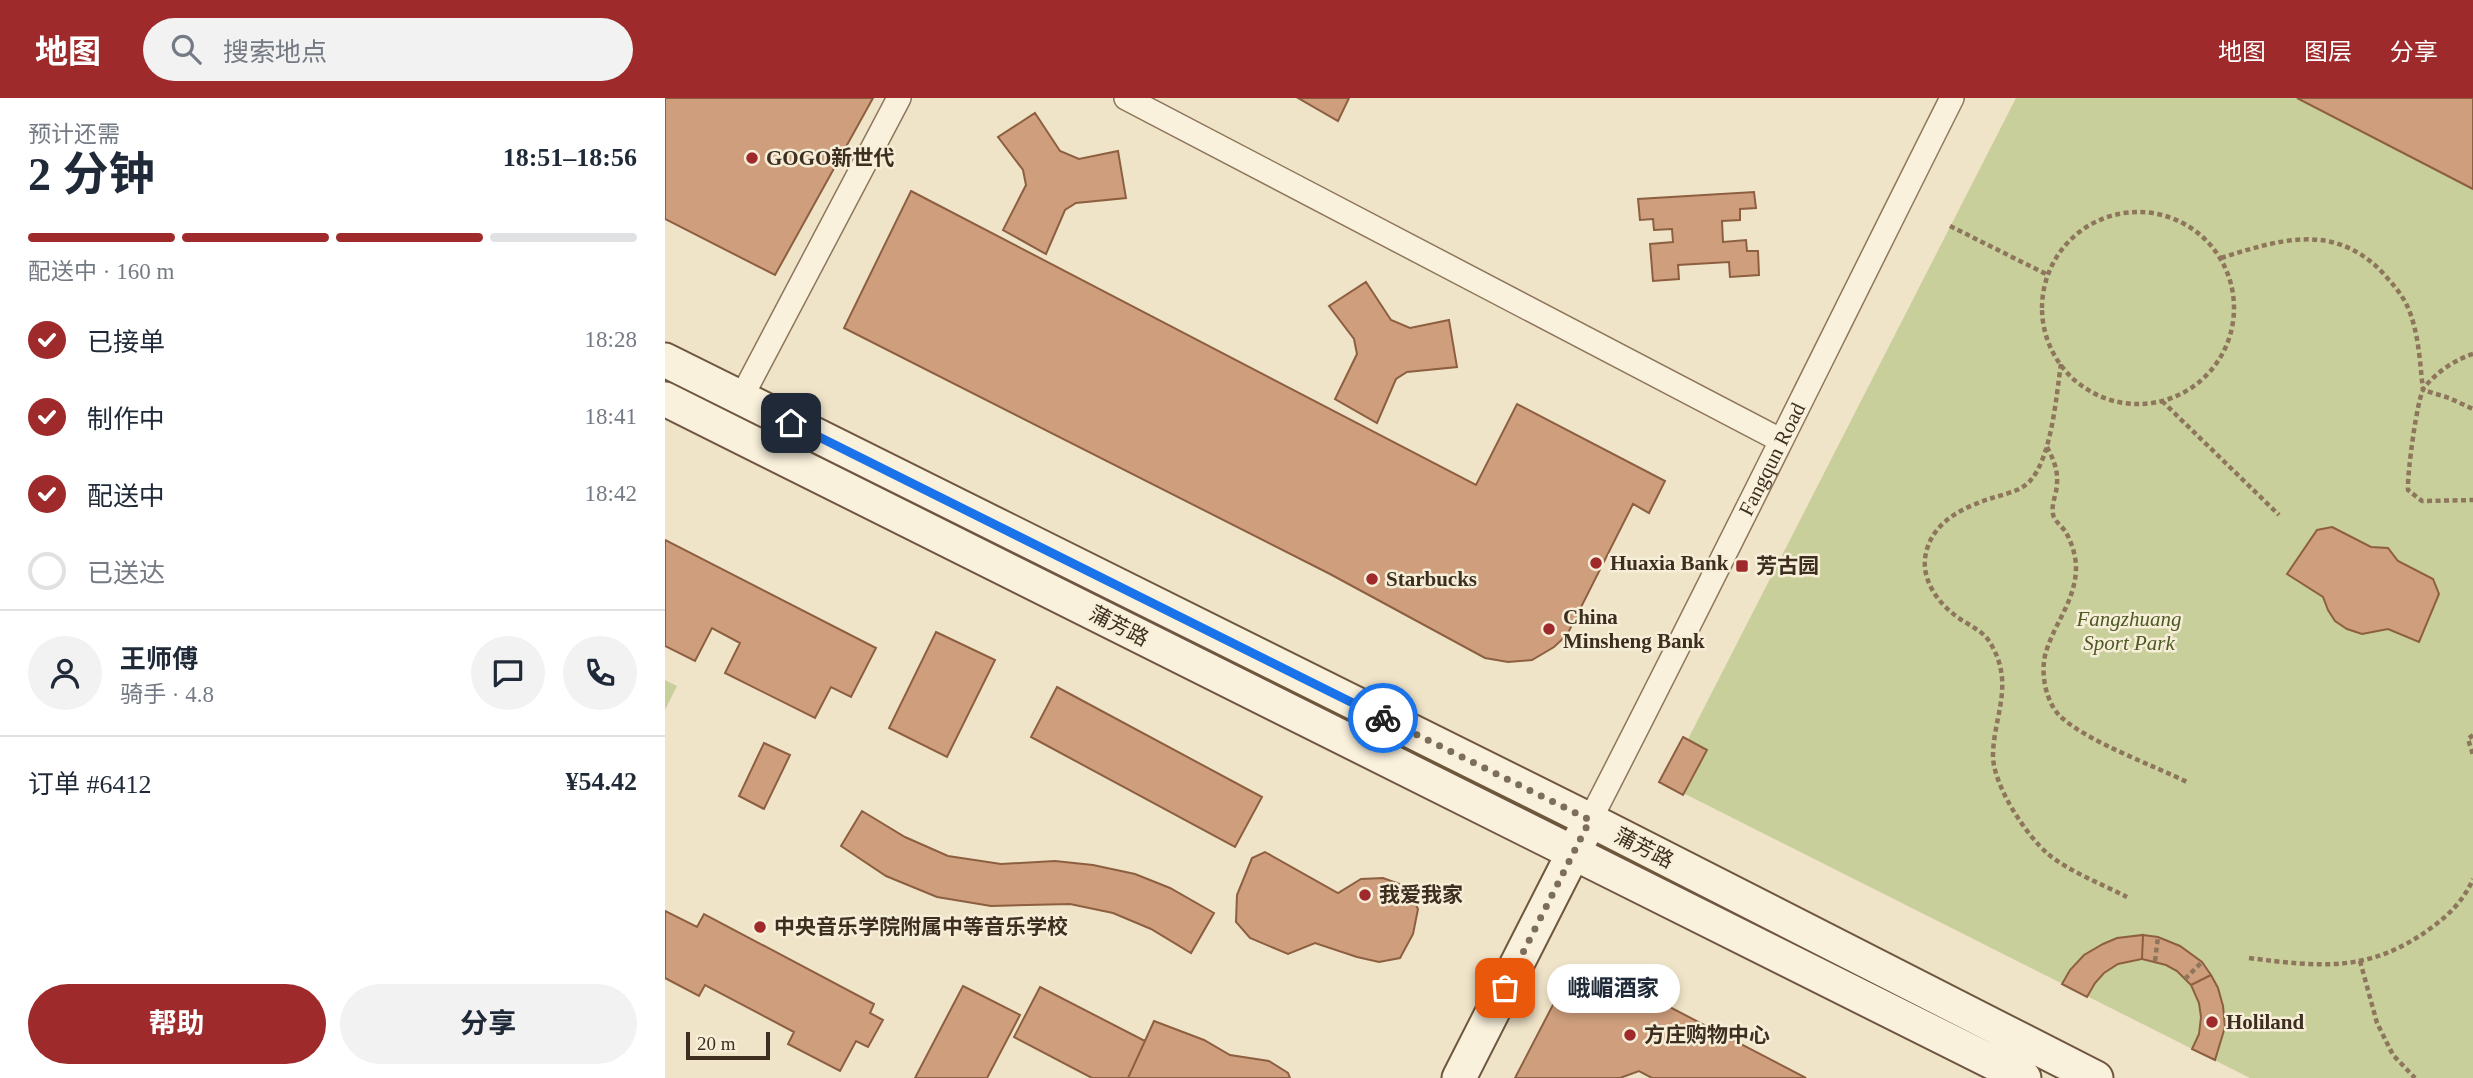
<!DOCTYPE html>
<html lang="zh">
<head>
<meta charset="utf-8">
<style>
	body { margin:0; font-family:"Times New Roman","Noto Sans SC",serif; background:#f2f2f3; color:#1f2937; height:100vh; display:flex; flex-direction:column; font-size:26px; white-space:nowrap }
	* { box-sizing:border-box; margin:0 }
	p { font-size:23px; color:#747a83 }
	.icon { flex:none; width:38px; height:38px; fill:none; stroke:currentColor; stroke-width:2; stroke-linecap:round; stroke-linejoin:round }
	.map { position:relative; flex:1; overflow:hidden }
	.drawer { display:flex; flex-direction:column; background:#fff; width:665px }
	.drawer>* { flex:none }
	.scale { position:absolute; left:21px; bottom:18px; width:84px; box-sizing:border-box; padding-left:7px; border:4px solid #3d2e20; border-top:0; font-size:19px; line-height:24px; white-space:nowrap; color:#3d2e20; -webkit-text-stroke:5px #f7eed8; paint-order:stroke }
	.pin { position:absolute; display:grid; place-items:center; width:60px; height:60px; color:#fff; margin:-30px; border-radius:14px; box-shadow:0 4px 10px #0006 }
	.courier { position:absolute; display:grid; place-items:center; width:70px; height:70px; margin:-35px; border:5px solid #1a73e8; border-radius:50%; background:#fff; color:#222; box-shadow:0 2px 9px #0007 }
	.bubble { position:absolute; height:49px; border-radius:24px; background:#fff; box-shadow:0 4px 10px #0003; font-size:23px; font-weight:700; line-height:49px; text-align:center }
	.head em { font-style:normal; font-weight:700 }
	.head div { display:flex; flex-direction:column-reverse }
	.head { display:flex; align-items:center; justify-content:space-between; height:119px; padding:0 28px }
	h1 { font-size:46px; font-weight:700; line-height:52px }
	.bar { display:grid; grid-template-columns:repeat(4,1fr); gap:10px 7px; align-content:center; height:84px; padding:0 28px }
	.bar i { height:9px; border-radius:5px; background:#e0e1e3 }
	.bar .current { background:#9e2a2b }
	.bar p { grid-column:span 4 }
	.line { display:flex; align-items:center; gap:18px; padding:0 28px; border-top:2px solid #e0e1e3 }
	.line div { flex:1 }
	.round { display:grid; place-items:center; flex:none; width:74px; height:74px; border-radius:37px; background:#f2f2f3 }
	ol { padding:0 28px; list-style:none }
	li { display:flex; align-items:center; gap:21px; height:77px }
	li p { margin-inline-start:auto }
	li .icon { padding:7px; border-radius:50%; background:#9e2a2b; color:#fff; stroke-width:4 }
	li:last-child { color:#747a83 }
	li i { width:38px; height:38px; border:4px solid #e0e1e3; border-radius:50% }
	.action { display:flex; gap:14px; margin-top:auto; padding:14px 28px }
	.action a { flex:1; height:80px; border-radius:42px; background:#9e2a2b; color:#fff; font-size:28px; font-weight:700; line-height:80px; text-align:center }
	.action a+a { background:#f2f2f3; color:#1f2937 }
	header { display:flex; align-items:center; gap:42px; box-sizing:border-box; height:98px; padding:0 35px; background:#9e2a2b; color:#fff }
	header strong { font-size:33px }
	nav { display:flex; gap:38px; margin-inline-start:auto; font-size:24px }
	.search { width:490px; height:63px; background:#f2f2f3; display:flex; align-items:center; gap:18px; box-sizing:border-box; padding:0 24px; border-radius:38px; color:#747a83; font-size:26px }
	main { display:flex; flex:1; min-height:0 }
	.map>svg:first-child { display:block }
	.green { fill:#c9cf9b }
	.building { fill:#cf9f7d; stroke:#8d5f41; stroke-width:2 }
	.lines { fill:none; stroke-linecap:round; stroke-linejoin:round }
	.street-casing { stroke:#8d765c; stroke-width:26 }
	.secondary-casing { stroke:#6f573f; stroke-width:37 }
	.path { stroke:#8d765c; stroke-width:4.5; stroke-dasharray:5 3.5; stroke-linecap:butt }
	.street { stroke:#faf1dc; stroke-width:23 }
	.secondary { stroke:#faf1dc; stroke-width:33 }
	.done { stroke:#7c6e5b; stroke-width:7; stroke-dasharray:0 12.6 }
	.route { stroke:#1a73e8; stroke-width:9 }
	.poi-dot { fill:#9e2a2b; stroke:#f7eed8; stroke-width:2.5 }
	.labels { text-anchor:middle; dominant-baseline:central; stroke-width:5; stroke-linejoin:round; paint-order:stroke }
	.poi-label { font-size:21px; font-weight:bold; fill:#3d2e20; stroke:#f7eed8; text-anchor:start }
	.street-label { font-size:21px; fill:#3d2e20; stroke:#f7eed8 }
	.park-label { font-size:21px; font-style:italic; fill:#4d5a26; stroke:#f7eed8 }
</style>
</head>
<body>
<header>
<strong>地图</strong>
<div class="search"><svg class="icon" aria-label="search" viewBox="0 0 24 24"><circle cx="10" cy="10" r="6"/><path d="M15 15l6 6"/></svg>搜索地点</div>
<nav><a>地图</a><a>图层</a><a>分享</a></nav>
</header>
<main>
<section class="drawer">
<div class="head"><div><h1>2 分钟</h1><p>预计还需</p></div><em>18:51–18:56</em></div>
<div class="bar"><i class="current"></i><i class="current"></i><i class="current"></i><i></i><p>配送中 · 160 m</p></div>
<ol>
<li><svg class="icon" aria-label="check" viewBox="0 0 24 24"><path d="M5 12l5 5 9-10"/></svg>已接单<p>18:28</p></li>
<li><svg class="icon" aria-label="check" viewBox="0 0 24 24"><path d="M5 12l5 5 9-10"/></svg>制作中<p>18:41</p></li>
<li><svg class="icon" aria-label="check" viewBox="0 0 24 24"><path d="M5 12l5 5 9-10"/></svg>配送中<p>18:42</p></li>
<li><i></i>已送达</li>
</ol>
<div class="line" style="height:126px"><a class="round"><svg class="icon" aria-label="person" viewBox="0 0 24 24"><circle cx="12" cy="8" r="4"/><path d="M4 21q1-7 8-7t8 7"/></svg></a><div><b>王师傅</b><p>骑手 · 4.8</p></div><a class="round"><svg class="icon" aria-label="chat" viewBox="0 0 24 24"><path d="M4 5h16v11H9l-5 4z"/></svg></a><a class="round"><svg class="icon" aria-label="phone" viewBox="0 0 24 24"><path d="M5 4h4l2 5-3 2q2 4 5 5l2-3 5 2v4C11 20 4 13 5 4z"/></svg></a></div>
<div class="line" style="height:91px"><div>订单 #6412</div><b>¥54.42</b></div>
<div class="action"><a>帮助</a><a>分享</a></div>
</section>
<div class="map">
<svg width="1808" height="980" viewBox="0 0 1808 980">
	<rect width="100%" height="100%" fill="#f0e4c8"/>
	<path class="green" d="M1351,0h457v980h-223l-585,-294z
		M0,582l12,6 -12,24z"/>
	<path class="building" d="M0,0h208l-98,177 -110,-56z
		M633,0h51l-11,23z
		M1632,0h176v91z
		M370,15l25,38 19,8 39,-8 8,47 -50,5 -11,7 -19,44 -43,-24 23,-45 -3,-15 -25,-33z
		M246,93l565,294 41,-81 148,77 -16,32 -16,-9 -66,131 -13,12 -22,13 -24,2 -23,-4 -155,-84 -486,-246z
		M1089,94l2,16 -16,1v11l-18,1 1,21 23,-2 1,11h11l1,24 -29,2 -1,-15 -51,3 1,14 -26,2 -3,-37 23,-2 -1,-13 -18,1 -1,-11 -13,1 -2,-21z
		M701,184l25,38 19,8 39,-8 8,47 -50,5 -11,7 -19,44 -42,-24 22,-45 -3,-15 -25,-33z
		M1667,429l39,20 17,1 10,13 35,18 6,15 -20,48 -31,-13 -26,5 -15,-5 -12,-8 -7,-11 -5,-13 -36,-23 30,-44z
		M0,442l211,108 -25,49 -20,-10 -16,31 -90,-45 15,-30 -28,-15 -17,33 -30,-15z
		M271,534l59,28 -48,97 -58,-29z
		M392,589l205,110 -27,50 -204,-110z
		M1018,639l24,13 -24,45 -24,-13z
		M99,645l26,12 -26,54 -25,-13z
		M197,713l43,26 43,19 53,8 54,-3 38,4 42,9 35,14 44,25 -23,40 -40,-24 -38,-16 -43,-9 -79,2 -54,-9 -51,-21 -45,-30z
		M600,754l73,41 23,-14 22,-1 25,9 10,22 -5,25 -13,24 -21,4 -22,-5 -42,-14 -27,11 -38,-16 -14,-16 1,-27 15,-37z
		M0,813l32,16 7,-13 170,90 -4,9 13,7 -15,27 -12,-6 -16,30 -52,-27 6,-12 -89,-47 -6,11 -34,-18z
		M1478,837l15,2 22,9 22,16 9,13 -20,10 -14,-14 -11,-6 -24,-6z
		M1478,837l-1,24 -24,5 -14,9 -9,10 -8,14 -25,-13 8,-14 14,-15 19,-11 14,-6z
		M1546,877l7,13 5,18 2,21 -10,33 -23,-11 7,-15 2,-17 -2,-14 -8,-18z
		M949,880l192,100h-154l-13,-7 -19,7h-105l41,-79z
		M298,888l57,29 -33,63h-72z
		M375,889l105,54 -17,37h-36l-78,-41z
		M489,923l50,19 26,15 39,6 19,12 2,5h-162z"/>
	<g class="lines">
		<g class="street-casing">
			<g id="street">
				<path d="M461,0l654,342"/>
				<path d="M76,300l158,-300"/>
				<path id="s1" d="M925,722c123,-239 241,-481 362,-722"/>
			</g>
		</g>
		<g class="secondary-casing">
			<path id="secondary" d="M0,262l925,460 506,258
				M0,301l1359,679
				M794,980l125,-246"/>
		</g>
		<path class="path" d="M1377 210a96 96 0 1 1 192 0a96 96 0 1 1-192 0Z
			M1285,128l98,49
			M1556,160c57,-18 112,-36 160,13 11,12 22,24 28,39 10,25 11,54 14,80l26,8 24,11
			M1808,256c-17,5 -38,19 -49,34 -7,10 -17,87 -16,102l14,11 51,-1
			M1396,266c-5,33 -9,92 -31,117 -9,10 -25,13 -38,17 -28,9 -59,23 -66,55 -6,25 11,49 30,63 13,10 28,14 36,30 22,39 2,70 1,108 -1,30 33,81 55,100 22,18 54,30 79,43
			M1497,303l117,114
			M1382,349c6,11 11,23 10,36 0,11 -6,20 -4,31 1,7 8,11 12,17 6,9 11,25 11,36 0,33 -21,55 -30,85 -6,19 -1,50 15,65 27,25 92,48 128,66
			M1808,637l-5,4 5,16
			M1584,860c71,9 121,15 182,-30 18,-13 33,-28 42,-49
			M1490,863l3,-24
			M1695,863l17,62 16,32 22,23
			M1520,881l17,-17"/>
		<use href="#street" class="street"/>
		<use href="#secondary" class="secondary"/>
	</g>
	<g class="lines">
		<path class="done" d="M718,620l207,102 -85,168"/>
		<path class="route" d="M126,325l592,295"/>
	</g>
	<g class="poi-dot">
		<circle cx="87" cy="60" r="7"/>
		<circle cx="931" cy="465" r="7"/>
		<rect x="1070" y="461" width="14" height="14" rx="3.5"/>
		<circle cx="707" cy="481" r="7"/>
		<circle cx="884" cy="531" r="7"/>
		<circle cx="700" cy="797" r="7"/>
		<circle cx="95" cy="829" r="7"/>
		<circle cx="1547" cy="924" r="7"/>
		<circle cx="965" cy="937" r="7"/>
	</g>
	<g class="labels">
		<g class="poi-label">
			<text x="101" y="60">GOGO新世代</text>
			<text x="945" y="465">Huaxia Bank</text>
			<text x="1091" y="468">芳古园</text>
			<text x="721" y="481">Starbucks</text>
			<text x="898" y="519">China<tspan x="898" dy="24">Minsheng Bank</tspan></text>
			<text x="714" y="797">我爱我家</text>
			<text x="109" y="829">中央音乐学院附属中等音乐学校</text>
			<text x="1561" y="924">Holiland</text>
			<text x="979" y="937">方庄购物中心</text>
		</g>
		<g class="street-label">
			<text stroke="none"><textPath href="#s1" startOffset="404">Fangqun Road</textPath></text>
			<text transform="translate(454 528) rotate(27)">蒲芳路</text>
			<text transform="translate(979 750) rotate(27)">蒲芳路</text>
		</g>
		<g class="park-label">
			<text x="1464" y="521">Fangzhuang<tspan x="1464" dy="24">Sport Park</tspan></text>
		</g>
	</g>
</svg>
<div class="scale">20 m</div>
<div class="pin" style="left:840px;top:890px;background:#ea580c"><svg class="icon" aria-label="bag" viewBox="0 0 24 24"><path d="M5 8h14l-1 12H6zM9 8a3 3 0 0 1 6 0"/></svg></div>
<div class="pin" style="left:126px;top:325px;background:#1f2937"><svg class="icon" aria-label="home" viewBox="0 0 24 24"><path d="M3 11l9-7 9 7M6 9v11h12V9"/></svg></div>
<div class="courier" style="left:718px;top:620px"><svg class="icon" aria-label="bike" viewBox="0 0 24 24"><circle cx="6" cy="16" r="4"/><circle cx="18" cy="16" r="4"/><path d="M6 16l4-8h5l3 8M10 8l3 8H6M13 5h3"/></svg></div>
<div class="bubble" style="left:882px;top:866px;width:133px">峨嵋酒家</div>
</div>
</main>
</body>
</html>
